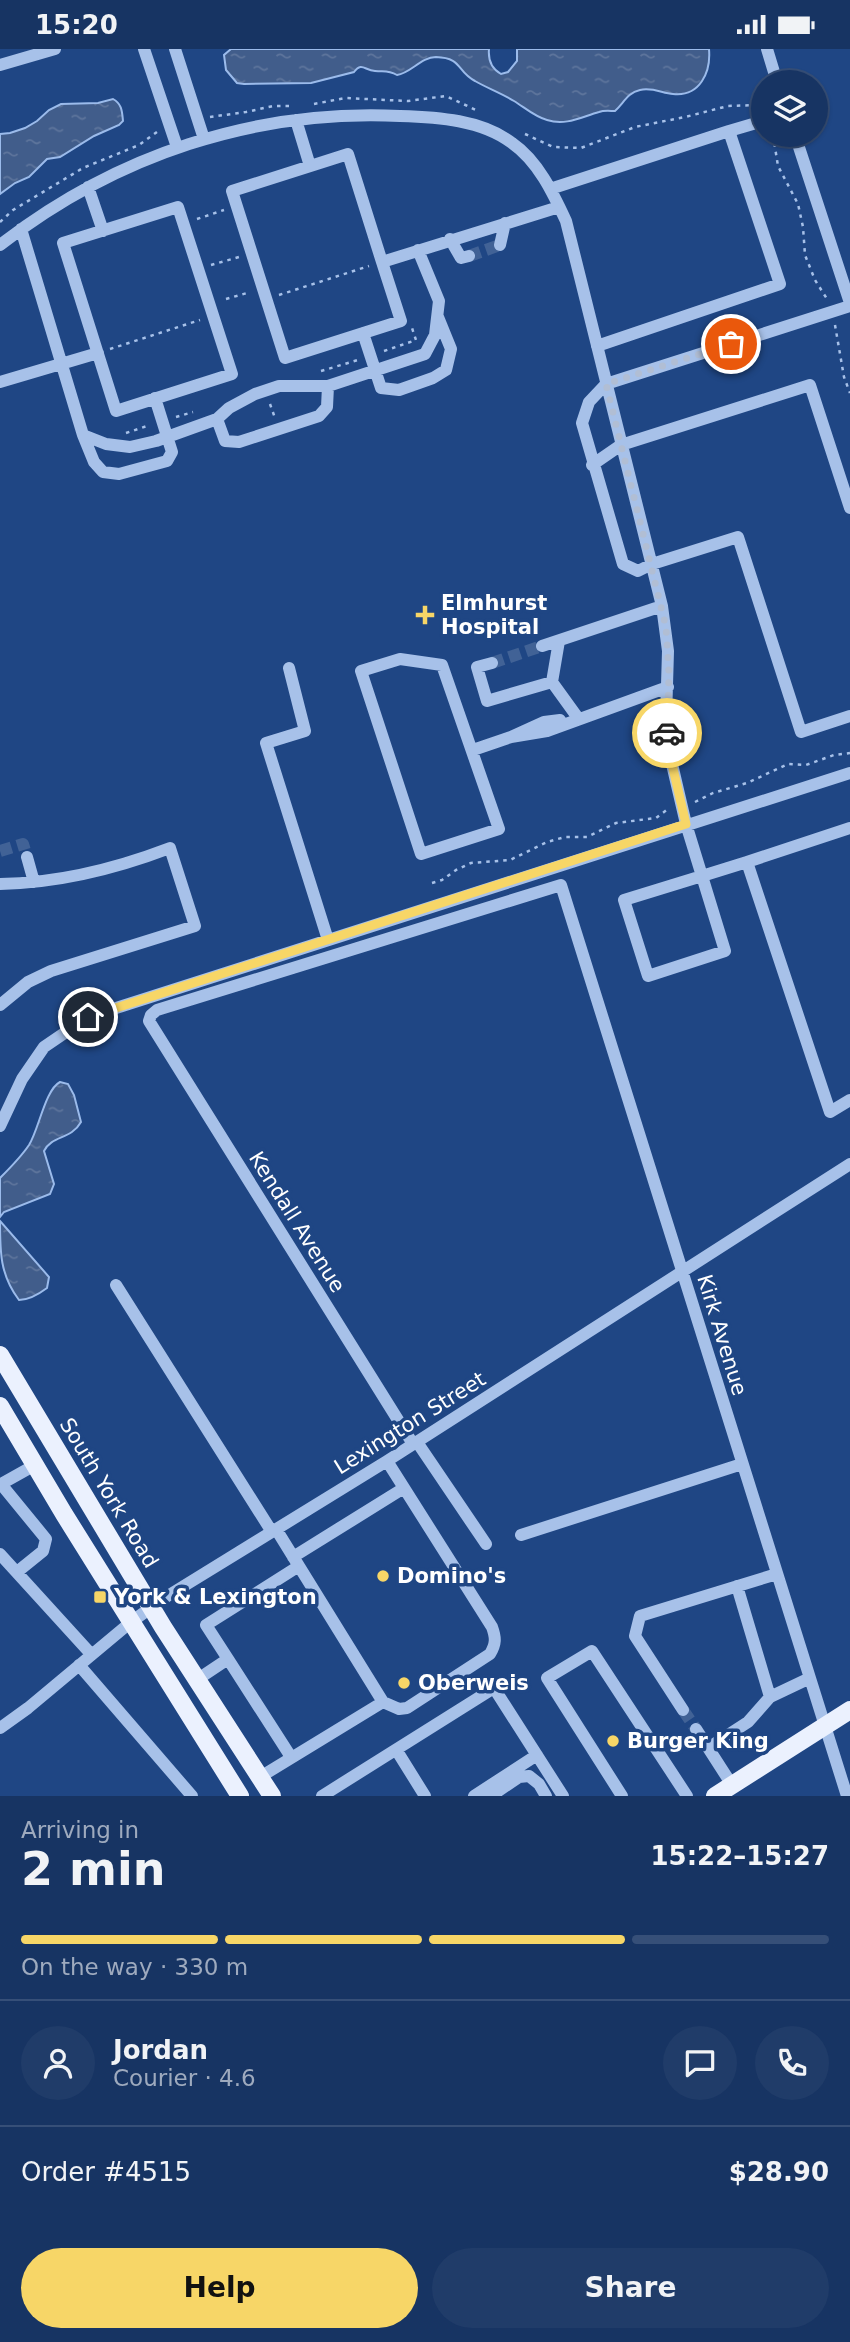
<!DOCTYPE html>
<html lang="en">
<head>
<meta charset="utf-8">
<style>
	body { margin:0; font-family:"DejaVu Sans",sans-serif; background:#203c69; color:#f1f3f6; height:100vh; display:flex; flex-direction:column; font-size:26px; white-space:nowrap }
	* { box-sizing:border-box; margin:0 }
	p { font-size:23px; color:#9eaabe }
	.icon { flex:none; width:38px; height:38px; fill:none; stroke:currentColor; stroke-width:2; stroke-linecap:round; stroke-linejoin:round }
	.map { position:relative; height:1747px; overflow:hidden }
	.drawer { display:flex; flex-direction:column; background:#173463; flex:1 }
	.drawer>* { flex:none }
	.tools { position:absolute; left:751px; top:21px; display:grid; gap:14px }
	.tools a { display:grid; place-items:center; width:77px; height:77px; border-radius:50%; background:#173463; box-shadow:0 2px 5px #0004,0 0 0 2px #364f78; font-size:35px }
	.pin { position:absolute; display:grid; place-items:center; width:60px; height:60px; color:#fff; margin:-30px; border:4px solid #fff; border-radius:50%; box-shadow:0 2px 7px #0007 }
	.courier { position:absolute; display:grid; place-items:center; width:70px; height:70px; margin:-35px; border:5px solid #f7d667; border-radius:50%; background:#fff; color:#222; box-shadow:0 2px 9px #0007 }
	.head em { font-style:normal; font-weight:700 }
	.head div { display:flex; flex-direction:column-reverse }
	.head { display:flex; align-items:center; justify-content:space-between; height:119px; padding:0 21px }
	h1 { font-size:46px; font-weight:700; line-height:52px }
	.bar { display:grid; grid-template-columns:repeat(4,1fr); gap:10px 7px; align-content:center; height:84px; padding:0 21px }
	.bar i { height:9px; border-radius:5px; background:#364f78 }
	.bar .selected { background:#f7d667 }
	.bar p { grid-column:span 4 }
	.line { display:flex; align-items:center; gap:18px; padding:0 21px; border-top:2px solid #364f78 }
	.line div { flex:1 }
	.round { display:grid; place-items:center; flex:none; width:74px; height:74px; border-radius:37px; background:#203c69 }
	.action { display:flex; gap:14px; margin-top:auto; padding:14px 21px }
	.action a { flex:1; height:80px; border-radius:42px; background:#f7d667; color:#111; font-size:28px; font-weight:700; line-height:80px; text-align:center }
	.action a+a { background:#203c69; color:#f1f3f6 }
	.status { display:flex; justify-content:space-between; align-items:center; height:49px; padding:0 35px; background:#173463; direction:ltr }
	.status svg { height:19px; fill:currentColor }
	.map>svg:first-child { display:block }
	.water { fill:url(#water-ripples); stroke:#9bbbeb; stroke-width:2 }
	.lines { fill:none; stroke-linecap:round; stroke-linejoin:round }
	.minor-tunnel { stroke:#416296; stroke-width:12; stroke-dasharray:12 6; stroke-linecap:butt }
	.path { stroke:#a7c1e9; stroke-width:2.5; stroke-dasharray:3.5 5; stroke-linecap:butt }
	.minor { stroke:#a7c1e9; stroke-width:12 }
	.major { stroke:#ebf1fe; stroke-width:18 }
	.done { stroke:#b1bed4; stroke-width:7; stroke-dasharray:0 12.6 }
	.route { stroke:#f7d667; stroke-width:9 }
	.poi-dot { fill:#f7d667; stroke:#1f4684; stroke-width:2.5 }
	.labels { text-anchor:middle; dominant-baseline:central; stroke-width:7; stroke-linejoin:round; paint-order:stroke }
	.poi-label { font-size:21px; font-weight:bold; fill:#fff; stroke:#1f4684; text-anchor:start }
	.street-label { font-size:21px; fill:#fff; stroke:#1f4684 }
</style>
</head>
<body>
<div class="status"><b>15:20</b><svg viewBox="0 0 49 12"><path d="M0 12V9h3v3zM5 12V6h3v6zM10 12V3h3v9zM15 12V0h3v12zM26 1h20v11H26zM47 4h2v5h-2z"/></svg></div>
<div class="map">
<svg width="850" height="1747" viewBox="0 0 850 1747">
	<defs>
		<pattern id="water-ripples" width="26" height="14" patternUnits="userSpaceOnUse" patternTransform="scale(1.75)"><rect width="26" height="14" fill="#415d8b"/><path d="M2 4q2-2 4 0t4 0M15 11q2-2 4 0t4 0" fill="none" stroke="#5e759c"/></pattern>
	</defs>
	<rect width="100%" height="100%" fill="#1f4684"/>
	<path class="water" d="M231,0h258c-1,11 3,20 12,25l7,-2 9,-11v-12h192c2,23 -9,48 -36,45 -11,-1 -21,-7 -33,-4 -13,3 -16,13 -25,21 -5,0 -11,-1 -16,1 -18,5 -33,14 -52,8 -12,-3 -23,-13 -33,-19 -13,-8 -27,-13 -39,-20 -19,-10 -12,-23 -39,-24 -15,0 -25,16 -39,18 -9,-5 -13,-3 -22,-4 -11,-1 -13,-9 -21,1l-43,11 -67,1 -7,-1 -11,-13 -2,-15z
		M113,50c9,5 9,12 10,22l-4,4 -25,11 -34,21 -13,2 -18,18 -14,6 -15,11v-60l10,-1 15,-5 12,-7 12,-11 12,-6 37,-1z
		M60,1033l8,2 6,11 7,27c-10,18 -29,13 -37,29l10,33 -4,10 -46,18 -4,5v-39c10,-10 21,-21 29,-33 10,-16 16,-55 31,-63z
		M0,1172l49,56 -2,11c-8,6 -17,12 -28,12 -19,-25 -19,-48 -19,-79z"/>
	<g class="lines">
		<path class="minor-tunnel" d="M469,207l31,-11
			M492,614l50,-17
			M0,802l23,-7 4,13
			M683,1661l13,19"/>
		<path class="path" d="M314,55l31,-6 63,3 38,-5 32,15
			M210,68l36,-5 27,-6h17
			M525,85l28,13 28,1 54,-21 50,-10 43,-11 29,-1 6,2
			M773,86l5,31 20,38 5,23 2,28 10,25 12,19
			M197,170l27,-9
			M0,173l13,-12 70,-42 56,-23 18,-13
			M211,216l28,-8
			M279,246l90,-29
			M226,250l21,-6
			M835,276l9,52 6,16
			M110,300l90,-29
			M384,302l32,-11 -4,-12
			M321,322l37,-11
			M270,355l5,14
			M176,368l17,-5
			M126,384l24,-8
			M695,753l18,-9 34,-10 41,-19 18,1 28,-10 16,-2
			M432,834l10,-3 14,-10 15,-7 39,-3 37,-18 18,-5h22l29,-14 40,-5 12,-9"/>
		<path class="minor" d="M144,0l33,98
			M175,0l29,90
			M767,0l10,33
			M0,16l55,-16
			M296,71l14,46
			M729,82l34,-10
			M795,86l55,168
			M88,138l15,44
			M550,140l179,-58 51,153 -183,62
			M178,158l54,167 -116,37 -53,-168z
			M21,180l62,206 23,9 24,3 26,-6 61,-22 12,-11 26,-14 24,-8h49l97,-32 10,-19 4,-34 -21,-51
			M450,190l11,19 8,-2
			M0,196c116,-90 254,-136 400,-129 38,1 82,4 112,27 26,18 41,50 54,78l96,385 6,45 -2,68 2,28 18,77 16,52 45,-14 83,250 20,-12
			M500,196l5,-22
			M382,213l19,59 -116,37 -53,-167 116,-37 34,108 177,-55
			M850,257l-244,78 -17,18 -7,21 41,141 15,7 14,-7 86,-27 63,195 49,-16
			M363,284l18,55 18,2 34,-12 13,-8 5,-21 -13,-32
			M0,333l98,-29
			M217,370l8,22 14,1 80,-26 8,-9 1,-21
			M83,386l11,27 9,10 16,2 48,-13 5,-9 -17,-54
			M592,416l29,-20 189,-60 40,123
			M542,597l120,-40
			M400,610l42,6 57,164 -78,25 -60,-183z
			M492,614l-15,4 10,34 65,-19 26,36
			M289,619l16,63 -39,12 62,197
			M552,633l7,-41
			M511,688l36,-6 121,-44
			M473,701l38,-13 33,-15 16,-2
			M27,808l7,25
			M747,813l103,-34
			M702,827l23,75 -77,25 -24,-76z
			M0,835c58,-1 115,-15 170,-36l25,78 -144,45 -23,11 -28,23
			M0,1077l22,-47 22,-32 44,-30 762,-244
			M116,1236l156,247
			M417,1393l69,102
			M413,1395l-264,-423 2,-6 6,-5 404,-125 286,911
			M521,1486l221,-71
			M0,1505l91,100
			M293,1508l111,-69
			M17,1523l26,-21 3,-12 -45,-55 34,-19
			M737,1537l33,111
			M228,1610l-22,-34 93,-59
			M79,1616l113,131
			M198,1630l30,-20 63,98
			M383,1653l16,7 8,-1 83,-54c6,-10 6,-16 2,-27l-105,-166
			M683,1661l-48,-74 5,-20 137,-42
			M0,1679l28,-20 103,-86 35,-25 221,-136 463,-297
			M696,1680l36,56
			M708,1699l40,-26 22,-25 40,-19
			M397,1702l28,45
			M260,1728l123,-75 -107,-173
			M322,1747l172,-108 69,108
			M474,1747l63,-41
			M491,1747l28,-19 10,-1 10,8 7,12
			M622,1747l-75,-118 45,-27 95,145"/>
		<path class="major" d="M0,1306l163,272 109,169
			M0,1357l64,108 176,282
			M715,1747l135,-86"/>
	</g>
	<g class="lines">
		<path class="done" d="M667,684l2,-59 -3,-47 -60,-243 125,-40"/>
		<path class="route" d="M88,968l598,-193 -18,-77 -1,-14"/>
	</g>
	<g class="poi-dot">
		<path d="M421.5 555.5h7v7h7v7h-7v7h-7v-7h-7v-7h7z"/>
		<circle cx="383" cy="1527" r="7"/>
		<rect x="93" y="1541" width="14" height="14" rx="3.5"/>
		<circle cx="404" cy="1634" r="7"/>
		<circle cx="613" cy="1692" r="7"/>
	</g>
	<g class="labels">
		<g class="poi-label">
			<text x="441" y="554">Elmhurst<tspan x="441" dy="24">Hospital</tspan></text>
			<text x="397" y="1527">Domino's</text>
			<text x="114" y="1548">York &amp; Lexington</text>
			<text x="418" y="1634">Oberweis</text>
			<text x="627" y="1692">Burger King</text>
		</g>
		<g class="street-label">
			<text transform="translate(297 1173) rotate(58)">Kendall Avenue</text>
			<text transform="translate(722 1286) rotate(73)">Kirk Avenue</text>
			<text transform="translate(410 1374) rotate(-32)">Lexington Street</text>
			<text transform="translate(109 1444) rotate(59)">South York Road</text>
		</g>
	</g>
</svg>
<div class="tools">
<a><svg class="icon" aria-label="layers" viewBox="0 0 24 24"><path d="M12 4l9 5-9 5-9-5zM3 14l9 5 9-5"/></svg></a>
</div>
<div class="pin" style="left:731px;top:295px;background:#ea580c"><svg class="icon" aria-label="bag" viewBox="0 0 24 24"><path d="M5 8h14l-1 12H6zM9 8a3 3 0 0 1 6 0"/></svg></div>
<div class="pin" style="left:88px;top:968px;background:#1f2937"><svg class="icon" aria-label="home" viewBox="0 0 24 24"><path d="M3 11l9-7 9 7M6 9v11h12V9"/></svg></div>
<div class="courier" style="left:667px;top:684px"><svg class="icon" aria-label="car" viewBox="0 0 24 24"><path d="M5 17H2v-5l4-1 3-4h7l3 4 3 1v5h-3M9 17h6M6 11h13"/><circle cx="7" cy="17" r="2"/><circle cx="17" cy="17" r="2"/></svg></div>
</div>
<section class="drawer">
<div class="head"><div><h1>2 min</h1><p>Arriving in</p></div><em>15:22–15:27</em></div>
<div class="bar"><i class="selected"></i><i class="selected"></i><i class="selected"></i><i></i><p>On the way · 330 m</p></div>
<div class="line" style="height:126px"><a class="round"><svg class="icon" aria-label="person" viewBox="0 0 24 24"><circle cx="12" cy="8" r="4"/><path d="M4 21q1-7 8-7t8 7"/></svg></a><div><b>Jordan</b><p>Courier · 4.6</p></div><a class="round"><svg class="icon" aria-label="chat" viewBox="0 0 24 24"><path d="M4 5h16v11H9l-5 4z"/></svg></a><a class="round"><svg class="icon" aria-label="phone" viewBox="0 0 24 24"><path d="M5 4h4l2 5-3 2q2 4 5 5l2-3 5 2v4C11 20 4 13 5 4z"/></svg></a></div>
<div class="line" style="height:91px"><div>Order #4515</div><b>$28.90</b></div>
<div class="action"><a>Help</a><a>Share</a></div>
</section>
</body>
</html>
